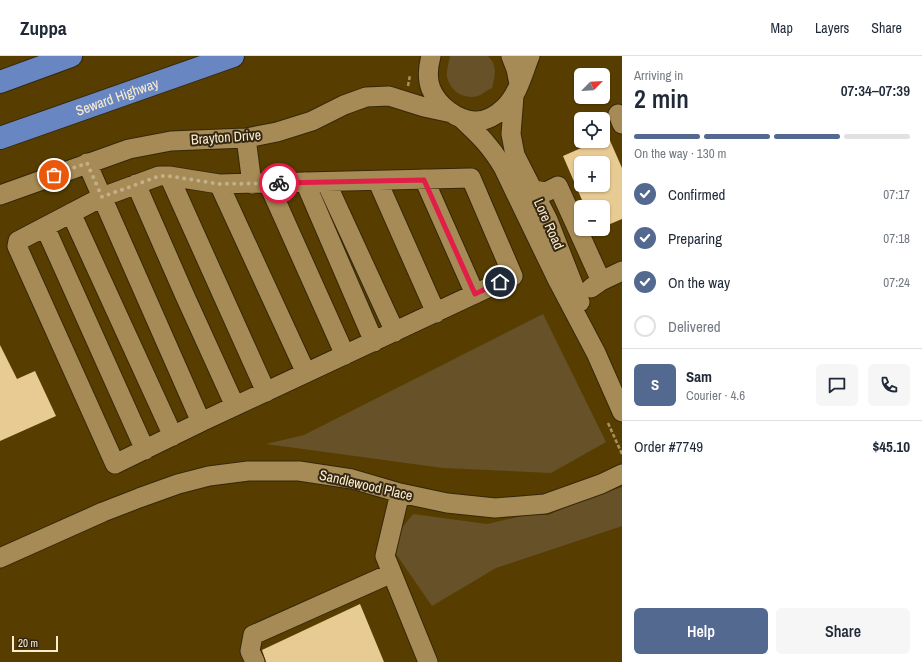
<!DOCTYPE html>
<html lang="en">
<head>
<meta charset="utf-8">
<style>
	body { margin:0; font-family:"Archivo Narrow",sans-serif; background:#f6f6f7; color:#1f2937; height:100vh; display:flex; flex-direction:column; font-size:15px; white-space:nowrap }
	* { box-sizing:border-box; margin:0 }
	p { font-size:13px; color:#747a83 }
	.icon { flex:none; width:22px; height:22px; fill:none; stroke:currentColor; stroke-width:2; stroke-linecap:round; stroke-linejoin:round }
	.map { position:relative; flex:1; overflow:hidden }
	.sheet { display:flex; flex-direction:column; background:#fff; width:300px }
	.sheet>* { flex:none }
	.needle { width:26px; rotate:66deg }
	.tools { position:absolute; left:574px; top:12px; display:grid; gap:8px }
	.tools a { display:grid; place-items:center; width:36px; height:36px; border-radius:6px; background:#fff; box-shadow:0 1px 3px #0004; font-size:20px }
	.scale { position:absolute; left:12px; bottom:10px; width:46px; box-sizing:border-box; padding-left:4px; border:2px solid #fcedd1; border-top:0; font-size:11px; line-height:14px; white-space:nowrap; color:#fcedd1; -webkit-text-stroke:3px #332711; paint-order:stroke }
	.pin { position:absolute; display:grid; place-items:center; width:34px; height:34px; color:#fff; margin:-17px; border:2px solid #fff; border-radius:50%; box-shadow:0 1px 4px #0007 }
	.courier { position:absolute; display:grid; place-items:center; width:40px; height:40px; margin:-20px; border:3px solid #e11d48; border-radius:50%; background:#fff; color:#222; box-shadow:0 1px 5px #0007 }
	.head em { font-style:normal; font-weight:600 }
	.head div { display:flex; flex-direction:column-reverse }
	.head { display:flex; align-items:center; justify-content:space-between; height:68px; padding:0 12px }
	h1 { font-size:26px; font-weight:600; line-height:30px }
	.bar { display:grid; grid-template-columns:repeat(4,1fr); gap:6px 4px; align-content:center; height:48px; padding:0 12px }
	.bar i { height:5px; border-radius:3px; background:#e0e1e3 }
	.bar .current { background:#536990 }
	.bar p { grid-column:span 4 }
	.line { display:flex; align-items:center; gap:10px; padding:0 12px; border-top:1px solid #e0e1e3 }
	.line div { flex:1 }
	.round { display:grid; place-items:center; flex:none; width:42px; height:42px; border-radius:6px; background:#f6f6f7 }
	ol { padding:0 12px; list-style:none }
	li { display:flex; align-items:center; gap:12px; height:44px }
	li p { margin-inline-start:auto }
	li .icon { padding:4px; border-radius:50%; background:#536990; color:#fff; stroke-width:4 }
	li:last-child { color:#747a83 }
	li i { width:22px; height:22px; border:2px solid #e0e1e3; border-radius:50% }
	.button { display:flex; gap:8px; margin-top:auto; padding:8px 12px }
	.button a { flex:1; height:46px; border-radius:6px; background:#536990; color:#fff; font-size:16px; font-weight:600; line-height:46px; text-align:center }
	.button a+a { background:#f6f6f7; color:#1f2937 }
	header { display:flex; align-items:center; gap:24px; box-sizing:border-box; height:56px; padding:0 20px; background:#fff; border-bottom:1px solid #e0e1e3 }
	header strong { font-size:19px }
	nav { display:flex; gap:22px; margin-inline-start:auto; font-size:14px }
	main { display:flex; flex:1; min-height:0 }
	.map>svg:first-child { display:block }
	.green { fill:#665128 }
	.building { fill:#e8ca93; fill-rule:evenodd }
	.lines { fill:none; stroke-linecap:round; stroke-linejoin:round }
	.minor-casing { stroke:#35270a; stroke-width:21 }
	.highway-casing { stroke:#35270a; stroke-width:24 }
	.path { stroke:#a69264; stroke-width:2.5; stroke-dasharray:4 2; stroke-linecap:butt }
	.minor { stroke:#a78b56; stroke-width:19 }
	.highway { stroke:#6887c2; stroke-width:22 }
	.done { stroke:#c2b088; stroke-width:4; stroke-dasharray:0 7.2 }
	.route { stroke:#e11d48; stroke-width:5 }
	.labels { text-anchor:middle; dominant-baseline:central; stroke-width:4; stroke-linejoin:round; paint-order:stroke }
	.street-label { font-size:14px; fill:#fcedd1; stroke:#332711 }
</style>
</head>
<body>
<header>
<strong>Zuppa</strong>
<nav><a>Map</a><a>Layers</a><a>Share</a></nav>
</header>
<main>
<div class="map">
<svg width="622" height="606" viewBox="0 0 622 606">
	<rect width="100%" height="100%" fill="#573e00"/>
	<path class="green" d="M450,0h38c10,10 7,20 4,32 -5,2 -9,6 -14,8 -14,4 -28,-5 -31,-19 -1,-6 2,-15 3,-21z
		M543,258l63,128 -55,31 -108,-5 -177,-24 38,-9z
		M622,431v39l-126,42 -64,38 -43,-62 24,-30 74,10 39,-9h22l38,-16z"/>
	<path class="building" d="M608,80l14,32v51l-19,8v-20h-18l-22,-51 34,-15h6v-3zM581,107h22v22h-22z
		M0,289l17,34 18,-8 21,45 -56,25z
		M360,548l24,58h-118l-4,-12z"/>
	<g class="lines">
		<g class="minor-casing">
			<path id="minor" d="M431,0c-3,11 -4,23 0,33 7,17 26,31 43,32 11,1 23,-6 30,-13 14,-13 19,-35 26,-52
				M511,0l5,13 3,15
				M514,40l-3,38 4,21 33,65 32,82
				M618,58l4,10
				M461,62c18,17 29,27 42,49l53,110 40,76 26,59
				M246,82l6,46
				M87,107l15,34 99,225 312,-146 -42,-98 -252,6 -50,-8h-10l-57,21 -84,44 -1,5 98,218 86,-42
				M169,120l97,216
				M424,123l51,115
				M305,126l69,160
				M326,126l69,150
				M378,126l58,131
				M268,127l77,172
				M136,128l49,112 50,110
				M219,128l87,189
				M533,134l13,2 12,-6 43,95
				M0,139l129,-46 42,-8 75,-3 31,-6 35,-11 32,-16 22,-8 23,-1 35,11 28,6
				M71,157l102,223
				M45,171l100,223
				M591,232l10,-7 21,-10
				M400,437l-15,63 43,106
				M0,502l103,-46 36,-14 39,-14 31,-8 39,-5h51l53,8 48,14 47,10 48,5 50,-4 56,-20 21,-10
				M255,606l-5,-11 3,-16 139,-62"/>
		</g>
		<g class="highway-casing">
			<g id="highway">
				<path d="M0,26l71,-26"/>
				<path id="s1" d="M0,82l233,-82"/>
			</g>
		</g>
		<path class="path" d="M408,30l2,-11
			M608,367l14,31"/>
		<use href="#minor" class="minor"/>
		<use href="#highway" class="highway"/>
	</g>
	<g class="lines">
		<path class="done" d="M54,119l33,-12 15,34 57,-21h10l50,8 60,-1"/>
		<path class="route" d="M279,127l145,-3 51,114 25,-12"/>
	</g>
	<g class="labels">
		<g class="street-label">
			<text stroke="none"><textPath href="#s1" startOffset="124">Seward Highway</textPath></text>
			<text transform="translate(226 81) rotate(-4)">Brayton Drive</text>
			<text transform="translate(549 168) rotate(66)">Lore Road</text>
			<text transform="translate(366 429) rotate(13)">Sandlewood Place</text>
		</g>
	</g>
</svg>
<div class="tools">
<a><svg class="needle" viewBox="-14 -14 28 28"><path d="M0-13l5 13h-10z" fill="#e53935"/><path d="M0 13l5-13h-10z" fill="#747a83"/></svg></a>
<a><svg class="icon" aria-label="locate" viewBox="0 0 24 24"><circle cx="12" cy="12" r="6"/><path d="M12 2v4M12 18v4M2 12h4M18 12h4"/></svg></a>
<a>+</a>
<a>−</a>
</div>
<div class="scale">20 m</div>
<div class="pin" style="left:54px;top:119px;background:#ea580c"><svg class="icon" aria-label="bag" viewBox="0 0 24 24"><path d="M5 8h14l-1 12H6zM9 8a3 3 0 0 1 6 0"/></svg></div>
<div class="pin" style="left:500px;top:226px;background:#1f2937"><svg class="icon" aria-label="home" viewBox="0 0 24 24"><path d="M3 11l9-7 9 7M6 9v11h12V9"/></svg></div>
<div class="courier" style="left:279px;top:127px"><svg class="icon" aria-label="bike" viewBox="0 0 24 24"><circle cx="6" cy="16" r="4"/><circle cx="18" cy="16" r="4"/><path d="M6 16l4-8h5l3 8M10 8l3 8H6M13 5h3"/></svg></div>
</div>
<section class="sheet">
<div class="head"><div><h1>2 min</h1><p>Arriving in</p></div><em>07:34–07:39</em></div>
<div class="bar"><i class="current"></i><i class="current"></i><i class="current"></i><i></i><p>On the way · 130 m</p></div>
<ol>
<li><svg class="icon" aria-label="check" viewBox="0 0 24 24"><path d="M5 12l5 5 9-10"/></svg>Confirmed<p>07:17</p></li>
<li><svg class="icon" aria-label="check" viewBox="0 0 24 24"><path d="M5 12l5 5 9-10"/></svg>Preparing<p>07:18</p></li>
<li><svg class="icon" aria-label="check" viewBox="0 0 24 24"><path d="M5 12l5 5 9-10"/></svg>On the way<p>07:24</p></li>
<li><i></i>Delivered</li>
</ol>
<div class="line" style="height:72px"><b class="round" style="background:#536990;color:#fff">S</b><div><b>Sam</b><p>Courier · 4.6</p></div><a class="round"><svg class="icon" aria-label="chat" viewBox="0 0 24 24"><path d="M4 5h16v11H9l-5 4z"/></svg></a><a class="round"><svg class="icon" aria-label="phone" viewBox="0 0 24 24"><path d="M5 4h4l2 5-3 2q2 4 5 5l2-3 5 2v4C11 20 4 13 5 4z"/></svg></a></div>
<div class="line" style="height:52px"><div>Order #7749</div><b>$45.10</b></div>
<div class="button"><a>Help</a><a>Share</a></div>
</section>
</main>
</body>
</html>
